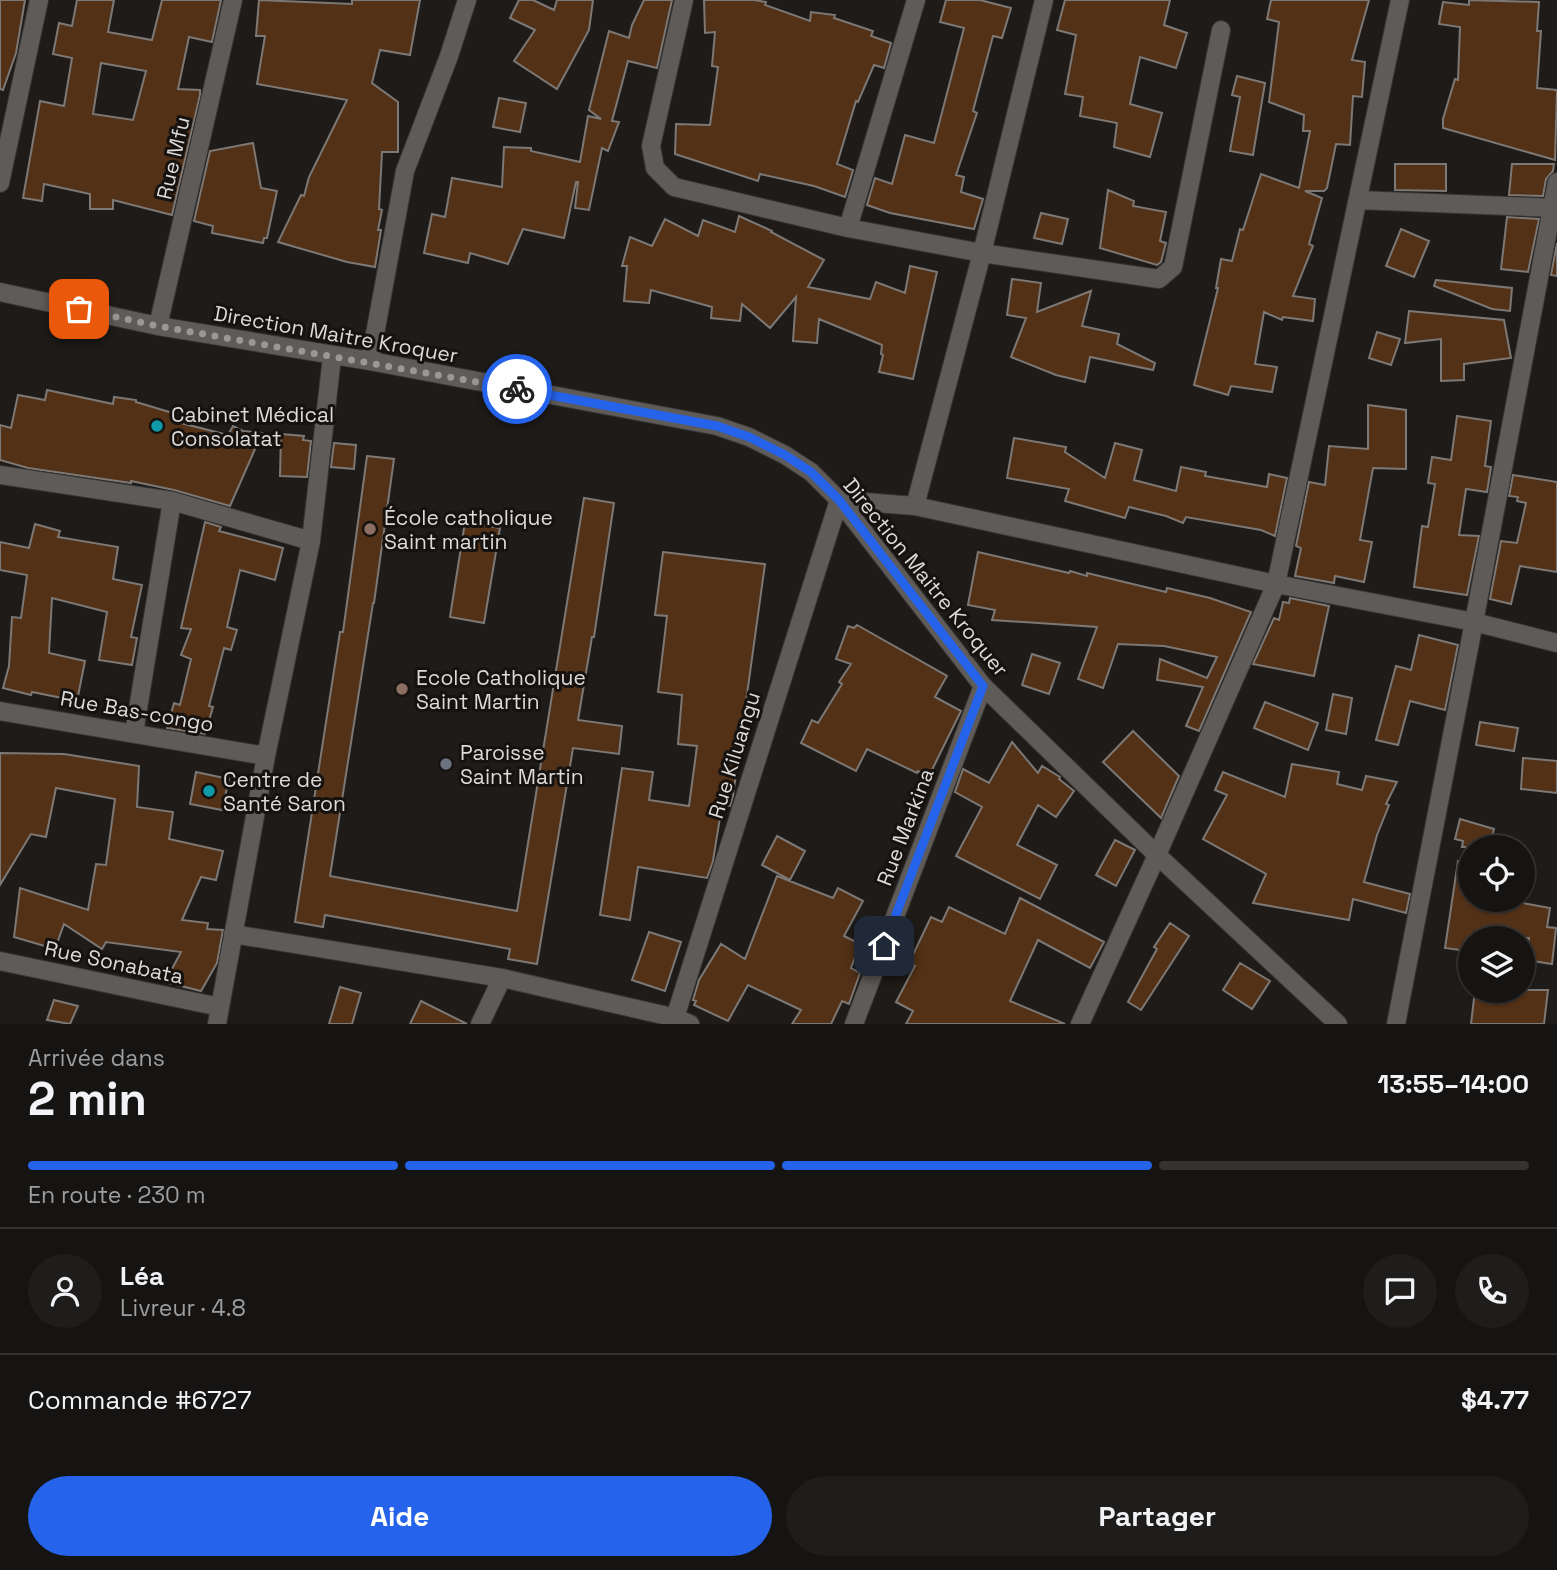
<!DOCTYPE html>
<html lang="fr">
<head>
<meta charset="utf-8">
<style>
	body { margin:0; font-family:"Space Grotesk",sans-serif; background:#1f1d1b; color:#f1f3f6; height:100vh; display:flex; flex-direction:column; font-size:26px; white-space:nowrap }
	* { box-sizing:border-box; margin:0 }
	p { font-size:23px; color:#9e9e9f }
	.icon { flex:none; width:38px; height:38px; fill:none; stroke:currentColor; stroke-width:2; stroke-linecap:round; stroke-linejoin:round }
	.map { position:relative; height:1024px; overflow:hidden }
	.side { display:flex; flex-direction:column; background:#161412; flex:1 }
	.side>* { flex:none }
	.buttons { position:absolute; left:1458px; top:835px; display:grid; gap:14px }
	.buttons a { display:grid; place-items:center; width:77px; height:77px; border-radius:50%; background:#161412; box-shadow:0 2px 5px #0004,0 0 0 2px #353332; font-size:35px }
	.pin { position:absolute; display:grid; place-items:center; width:60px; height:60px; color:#fff; margin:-30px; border-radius:14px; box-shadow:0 4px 10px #0006 }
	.courier { position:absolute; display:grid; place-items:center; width:70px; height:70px; margin:-35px; border:5px solid #2563eb; border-radius:50%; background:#fff; color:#222; box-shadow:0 2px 9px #0007 }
	.headline em { font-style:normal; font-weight:600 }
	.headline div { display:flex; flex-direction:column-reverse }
	.headline { display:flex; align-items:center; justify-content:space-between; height:119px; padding:0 28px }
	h1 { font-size:46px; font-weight:600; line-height:52px }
	.bar { display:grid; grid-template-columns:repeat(4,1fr); gap:10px 7px; align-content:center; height:84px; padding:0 28px }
	.bar i { height:9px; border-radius:5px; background:#353332 }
	.bar .selected { background:#2563eb }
	.bar p { grid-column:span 4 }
	.line { display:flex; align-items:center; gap:18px; padding:0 28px; border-top:2px solid #353332 }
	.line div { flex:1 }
	.round { display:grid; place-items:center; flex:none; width:74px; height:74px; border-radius:37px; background:#1f1d1b }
	.button { display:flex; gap:14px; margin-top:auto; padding:14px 28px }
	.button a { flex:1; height:80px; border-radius:42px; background:#2563eb; color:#fff; font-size:28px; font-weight:600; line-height:80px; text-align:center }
	.button a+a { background:#1f1d1b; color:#f1f3f6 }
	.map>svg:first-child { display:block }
	.building { fill:#533117; stroke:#7c7875; stroke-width:2; fill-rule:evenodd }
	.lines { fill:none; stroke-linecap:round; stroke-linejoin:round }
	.street-casing { stroke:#373533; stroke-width:20 }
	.street { stroke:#5f5b59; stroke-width:18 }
	.done { stroke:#9a9795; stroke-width:7; stroke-dasharray:0 12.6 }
	.route { stroke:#2563eb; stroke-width:9 }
	.culture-dot { fill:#0f9aa8; stroke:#15120f; stroke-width:2.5 }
	.education-dot { fill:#8d6e63; stroke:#15120f; stroke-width:2.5 }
	.worship-dot { fill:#6b7280; stroke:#15120f; stroke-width:2.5 }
	.labels { text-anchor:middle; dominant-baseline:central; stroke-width:6; stroke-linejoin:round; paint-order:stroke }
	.street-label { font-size:21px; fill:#dddad9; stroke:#15120f }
	.poi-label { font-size:21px; fill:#dddad9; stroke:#15120f; text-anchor:start }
</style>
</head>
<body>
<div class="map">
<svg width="1557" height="1024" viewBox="0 0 1557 1024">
	<rect width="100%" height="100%" fill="#1e1b18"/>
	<path class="building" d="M0,0h25l-9,53 -13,37 -3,-1z
		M77,0h37l-6,32 44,8 10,-40h59l-9,42 -23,-5 -11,52 22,1v5l-28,120 -59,-15v9h-23v-15l-46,-10 -2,17 -19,-3 17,-97 24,5 8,-48 -19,-4 6,-31 13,3zM101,63l45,8 -13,49 -40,-6z
		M259,0l93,4v-4h68l-10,55 -30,-5 -8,33 26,19v50h-16l-3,57 3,1 -4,20h3l-6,37 -28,-5 -69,-20 23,-47 3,1 5,-19 38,-77 -90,-16 8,-48h-9z
		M519,0h14l21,10 3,-10h36l-4,30 -32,59 -43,-28 21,-31 -25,-12z
		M644,0h28l-15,68 -29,-7 -16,60 7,1 -11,29 -6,-3 -13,62 -14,-2 3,-26h-2l-12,56 -41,-9 -15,35 -38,-11 -2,10 -44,-10 8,-39 13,3 7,-39 50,9 2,-40 27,1v3l49,11 8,-46 13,3 -12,-9 20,-79 20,7 3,-13z
		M704,0h50l12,2 -1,3 45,16 1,-9 24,3 -1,3 39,13 -2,5 20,7 -7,25 -10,-3 -16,37 -2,-1 -19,63 16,6 -8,27 -31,-11 -54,-12 -2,7 -83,-27 1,-30 34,1 8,-58 -6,-1 3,-34 -10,1z
		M946,0h34l31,8 -9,30 -9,-2 -20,75 4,2 -21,62 8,2 -3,15 22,7 -9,30 -84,-16 -23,-8 8,-27 17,6 13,-49 29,8 30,-115 -24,-6z
		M1065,0h105l-6,25 23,8 -11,35 -36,-11 -10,47 32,9 -12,44 -36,-10 3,-24 -37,-7 3,-19 -18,-3 11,-59 -19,-5z
		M1271,0h98l-17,60 13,2 -3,35 -9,-1 -3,49 -14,-1 -9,44 -3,3h-19l17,7 -13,46 4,2 -20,50 22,3 -2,22 -30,-4 -1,3 -18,-8 -9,52 22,3 -5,25 -41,-6 -3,9 -34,-10 24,-97h-2l5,-29 11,2 8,-32 3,1 18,-56 38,14 11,-57h-7l1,-16 -35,-13 10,-80 -12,-3z
		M1469,0l70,2 -2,29h4l-4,57 20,2 -2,70 -112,-32v-9l12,-40 3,1 2,-53 -21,-3 4,-22 26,3z
		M1237,76l28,7 -12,72 -23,-4 10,-54 -8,-2z
		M499,98l27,5 -6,29 -27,-5z
		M253,143l8,45 16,3 -10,47h-3l-1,5 -51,-10 1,-7 -19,-5 16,-70z
		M1395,164h51v27l-51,-1z
		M1512,164h42l-1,7 -7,8 -3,17 -34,-1z
		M1108,190l26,11 -1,5 33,6 -6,29 6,2 -5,19 -4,3 -57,-17z
		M1041,213l27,6 -6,25 -28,-6z
		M739,216l33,15 -1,1 53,28 -16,27 62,12 6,-17 29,11 5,-27 27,6 -24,107 -34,-7 4,-17 -2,-1 1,-9 -63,-26 -2,24 -24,-2 3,-44 -26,31 -28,-24 -2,17 -29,-3 1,-11 -61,-17 -2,13 -25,-2 3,-35h-5l8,-29 22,9 13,-27 33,17 5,-16 32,12z
		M1507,217l32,2 -11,53 -27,-3z
		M1401,229l28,12 -15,36 -28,-11z
		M1557,243v33l-6,-1z
		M1012,279l29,4 -4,29 54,-21 -9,35 37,8 -2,10 38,19 -2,7 -63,-13 -5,25 -29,-7 -45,-18 15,-39 -19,-3z
		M1436,280l76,8 -2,23 -18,-2 -58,-23z
		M1409,311l95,9 7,38 -47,6v16l-23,1v-42l-36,4z
		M1377,332l23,7 -9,26 -22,-7z
		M47,390l66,14 1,-7 22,3v2l40,12 -3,7 55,14 5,-9 10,5 19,2 -32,73 -56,-16 -43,-9v2l-103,-15 -28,-8v-35l11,3 7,-33 27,5z
		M1368,405l38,5v59l-33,-1 -13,72 12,2 -8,40 -29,-6 -1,7 -39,-7 6,-28 -5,-2 13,-64 16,3 4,-39 39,3z
		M1457,416l34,5 -6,45 6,1 -4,25 -21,-3 -7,46 20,1 -12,59 -53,-8 8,-61 6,1 7,-43 -7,-1 4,-26 19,3z
		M281,434l23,2 -1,4 8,1 -4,36 -27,-1z
		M1014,438l52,9 -1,5 40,26 10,-35 27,7 -8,30 42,11 5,-24 25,5 -1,4 62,11 2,-13 18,4 -12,58 -14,-6 -75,-13 -3,6 -17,-7 -37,-9 -4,11 -60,-17 4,-12 -62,-11z
		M334,443l22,2 -2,24 -23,-2z
		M367,456l27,3 -20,144h-1l-43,273 187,35 67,-413 30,5 -20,134h-2l-14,83 44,6 -3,28 -46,-6 -36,216 -29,-5 2,-10 -185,-34 -2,12 -28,-5 45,-290h3z
		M1513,475l44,7v90l-37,-6 -9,38 -21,-5 11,-58 16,2 9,-40 -9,-2 1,-4 -9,-1z
		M205,522l16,5 -2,4 64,17 -8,32 -35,-10 -13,57 10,3 -6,20 -7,-2 -15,58 4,1 -8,27 -38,-6 7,-25 6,2 11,-46 -10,-4 10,-26 -10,-1z
		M465,522l35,6 -16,95 -34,-6z
		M35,524l25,7 -2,6 60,10 -5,32 29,6 -11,52 6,1 -5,27 -33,-5 8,-48 -55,-14 -3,55 36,8 -8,40 -45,-9 -1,3 -28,-7 6,-22 3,-49 9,1 6,-43 -27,-5v-28l29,6z
		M663,552l102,12 -32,232 -3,10 -8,-1 -9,56 -6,17 -69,-11 -8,53 -30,-5 22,-147 31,4 -4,28 40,6 8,-60 -19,-2 4,-49 -24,-3 9,-76 -12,-1z
		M978,552l91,21 1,-2 17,5v-3l79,19 1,-4 43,10 41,14 -52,119 -13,-5 17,-39 -46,-7 3,-21 47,19 10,-21 -53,-11 -46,-2 -15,44 -25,-9 19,-52 -105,-7 3,-10 -27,-5z
		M1290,598l39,8 -15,70 -61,-12 21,-46 5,2 4,-18 6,1z
		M857,625l90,51 -12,21 26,14 -32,65 -11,-5 -1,2 -50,-24 -11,22 -55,-28 11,-23 6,3 24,-39 -3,-2 12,-18 -15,-5 12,-33 6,2z
		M1419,635l39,10 -13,65 -35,-9 -12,44 -22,-5 20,-74 15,4z
		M1032,654l28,9 -11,31 -27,-9z
		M1333,694l19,4 -6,36 -20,-4z
		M1265,702l53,21 -10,27 -54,-22z
		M1480,722l38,6 -4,23 -38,-6z
		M1133,731l46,45 -18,42 -58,-56z
		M1012,742l26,31 4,-7 18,11 -1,2 15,12 -18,26 -18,-12 -21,40 40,20 -17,34 -84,-43 26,-49 -27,-15 8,-23 26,14z
		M0,753l64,1 75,12 -2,41 36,5 -4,27 54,12 -7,29 -15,-3 -19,43 26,3 -1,6 16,1 -6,33 -16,28 -36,-9 16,-30 -75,-10 -4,7 -38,-25 -9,25 -41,-12 6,-49 68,22 8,-46 10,1 9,-66 -59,-11 -10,49 -15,-3 -31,51z
		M1523,758l34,3v32l-36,-4z
		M1292,764l47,8 -2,12 25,6 4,-14 31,6 -11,22 3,1 -12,30 -13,47 46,12 -4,19 -53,-14 -4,21 -96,-17 13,-29 -63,-35 24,-44 -12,-5 8,-18 62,25z
		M196,772l33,7 -7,31 -32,-6z
		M1460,819l34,10 -5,18h-27l1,-6 -8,-2z
		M777,836l28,15 -15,29 -28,-15z
		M1115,840l20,10 -19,36 -20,-11z
		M1458,861l12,1v38h37l43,8 -3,19 9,1 -4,36 -26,-4 3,-22h-60l-2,13 -22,-3z
		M777,876l56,22 5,-10 25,13 -19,35 16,8 -9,24 9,5 -11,31 -7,-3 -11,23h-39l9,-14 -53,-25 -20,36 -34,-16 2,-4 -3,-1 6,-20 22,-36 24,15z
		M1020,898l84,44 -14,26 -52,-28 -28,61 55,23h-159l7,-13 -17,-9 19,-36 -6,-3 22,-46 11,5 7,-15 56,27z
		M1170,923l19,13 -48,74 -13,-8 29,-53 -3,-2z
		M649,932l32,10 -16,49 -33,-11z
		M1240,963l30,18 -18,28 -29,-19z
		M340,987l21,6 -9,31h-23z
		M1475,990h73l-4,34h-73z
		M54,1000l24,6 -8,18 -23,-4z
		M421,1001l46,23h-57z"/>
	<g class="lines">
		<g class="street-casing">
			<path id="street" d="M684,0l-33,146 4,22 19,19 174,41 134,25 177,26 14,-12 48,-237
				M0,183l39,-183
				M1358,200l199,8
				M848,228l68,-228
				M0,292l158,34 212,35 347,65 32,11 36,18 26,17 28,28 144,186 174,169 181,169
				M158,326l75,-326
				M370,361l35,-190 44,-115 18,-56
				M0,475l172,26 139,40
				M839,500l76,6 361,78 198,38 83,21
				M915,506l67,-253 62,-253
				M0,711l266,45
				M134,733l38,-232
				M233,934l269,44 174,40 14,6
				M0,961l220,46
				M217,1024l49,-268 45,-215 21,-184
				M480,1024l22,-46
				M673,1024l166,-524
				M854,1024l129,-338
				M1080,1024l77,-169 119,-271 124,-584
				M1396,1024l78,-402 83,-440"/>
		</g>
		<use href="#street" class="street"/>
	</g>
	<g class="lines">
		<path class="done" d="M79,309l79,17 359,63"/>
		<path class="route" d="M517,389l200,37 32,11 36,18 26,17 28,28 144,186 -99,260"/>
	</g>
	<g class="culture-dot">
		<circle cx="157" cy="426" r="7"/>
		<circle cx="209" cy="791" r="7"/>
	</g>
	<g class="education-dot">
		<circle cx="370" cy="529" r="7"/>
		<circle cx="402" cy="689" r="7"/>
	</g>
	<circle class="worship-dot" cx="446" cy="764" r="7"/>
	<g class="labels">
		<g class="street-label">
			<text transform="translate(173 158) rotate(-77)">Rue Mfu</text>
			<text transform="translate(336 334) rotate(10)">Direction Maitre Kroquer</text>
			<text transform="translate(926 577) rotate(51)">Direction Maitre Kroquer</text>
			<text transform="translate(137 711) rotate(10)">Rue Bas-congo</text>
			<text transform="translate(734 755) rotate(-73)">Rue Kiluangu</text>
			<text transform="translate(905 827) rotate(-69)">Rue Markina</text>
			<text transform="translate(114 962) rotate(12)">Rue Sonabata</text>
		</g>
		<g class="poi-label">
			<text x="171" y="414">Cabinet Médical<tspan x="171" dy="24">Consolatat</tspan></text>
			<text x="384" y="517">École catholique<tspan x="384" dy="24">Saint martin</tspan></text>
			<text x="416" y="677">Ecole Catholique<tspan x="416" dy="24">Saint Martin</tspan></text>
			<text x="460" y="752">Paroisse<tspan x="460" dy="24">Saint Martin</tspan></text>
			<text x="223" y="779">Centre de<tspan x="223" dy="24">Santé Saron</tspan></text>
		</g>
	</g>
</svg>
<div class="buttons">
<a><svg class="icon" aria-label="locate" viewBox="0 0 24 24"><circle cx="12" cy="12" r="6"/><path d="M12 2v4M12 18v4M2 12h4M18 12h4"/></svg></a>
<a><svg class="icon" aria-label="layers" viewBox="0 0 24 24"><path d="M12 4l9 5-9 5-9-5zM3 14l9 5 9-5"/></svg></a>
</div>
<div class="pin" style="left:79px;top:309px;background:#ea580c"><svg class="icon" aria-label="bag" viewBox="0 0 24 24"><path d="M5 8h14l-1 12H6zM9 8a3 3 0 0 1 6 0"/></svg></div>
<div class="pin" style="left:884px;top:946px;background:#1f2937"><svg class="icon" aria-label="home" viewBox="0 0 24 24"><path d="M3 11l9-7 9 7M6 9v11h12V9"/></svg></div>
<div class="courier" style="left:517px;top:389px"><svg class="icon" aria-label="bike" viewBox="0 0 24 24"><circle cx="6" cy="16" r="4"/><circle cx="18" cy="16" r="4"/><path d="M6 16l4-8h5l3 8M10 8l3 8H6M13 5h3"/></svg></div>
</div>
<section class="side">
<div class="headline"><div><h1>2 min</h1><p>Arrivée dans</p></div><em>13:55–14:00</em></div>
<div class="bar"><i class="selected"></i><i class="selected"></i><i class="selected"></i><i></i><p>En route · 230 m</p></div>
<div class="line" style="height:126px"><a class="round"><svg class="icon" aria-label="person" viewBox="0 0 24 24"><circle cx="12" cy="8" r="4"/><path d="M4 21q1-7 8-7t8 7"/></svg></a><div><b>Léa</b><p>Livreur · 4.8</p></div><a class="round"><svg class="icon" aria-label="chat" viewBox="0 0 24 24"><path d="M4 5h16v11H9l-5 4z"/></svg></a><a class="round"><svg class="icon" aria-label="phone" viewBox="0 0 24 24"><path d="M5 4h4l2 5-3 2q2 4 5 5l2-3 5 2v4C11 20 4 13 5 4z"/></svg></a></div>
<div class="line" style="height:91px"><div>Commande #6727</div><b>$4.77</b></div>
<div class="button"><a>Aide</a><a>Partager</a></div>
</section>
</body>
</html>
